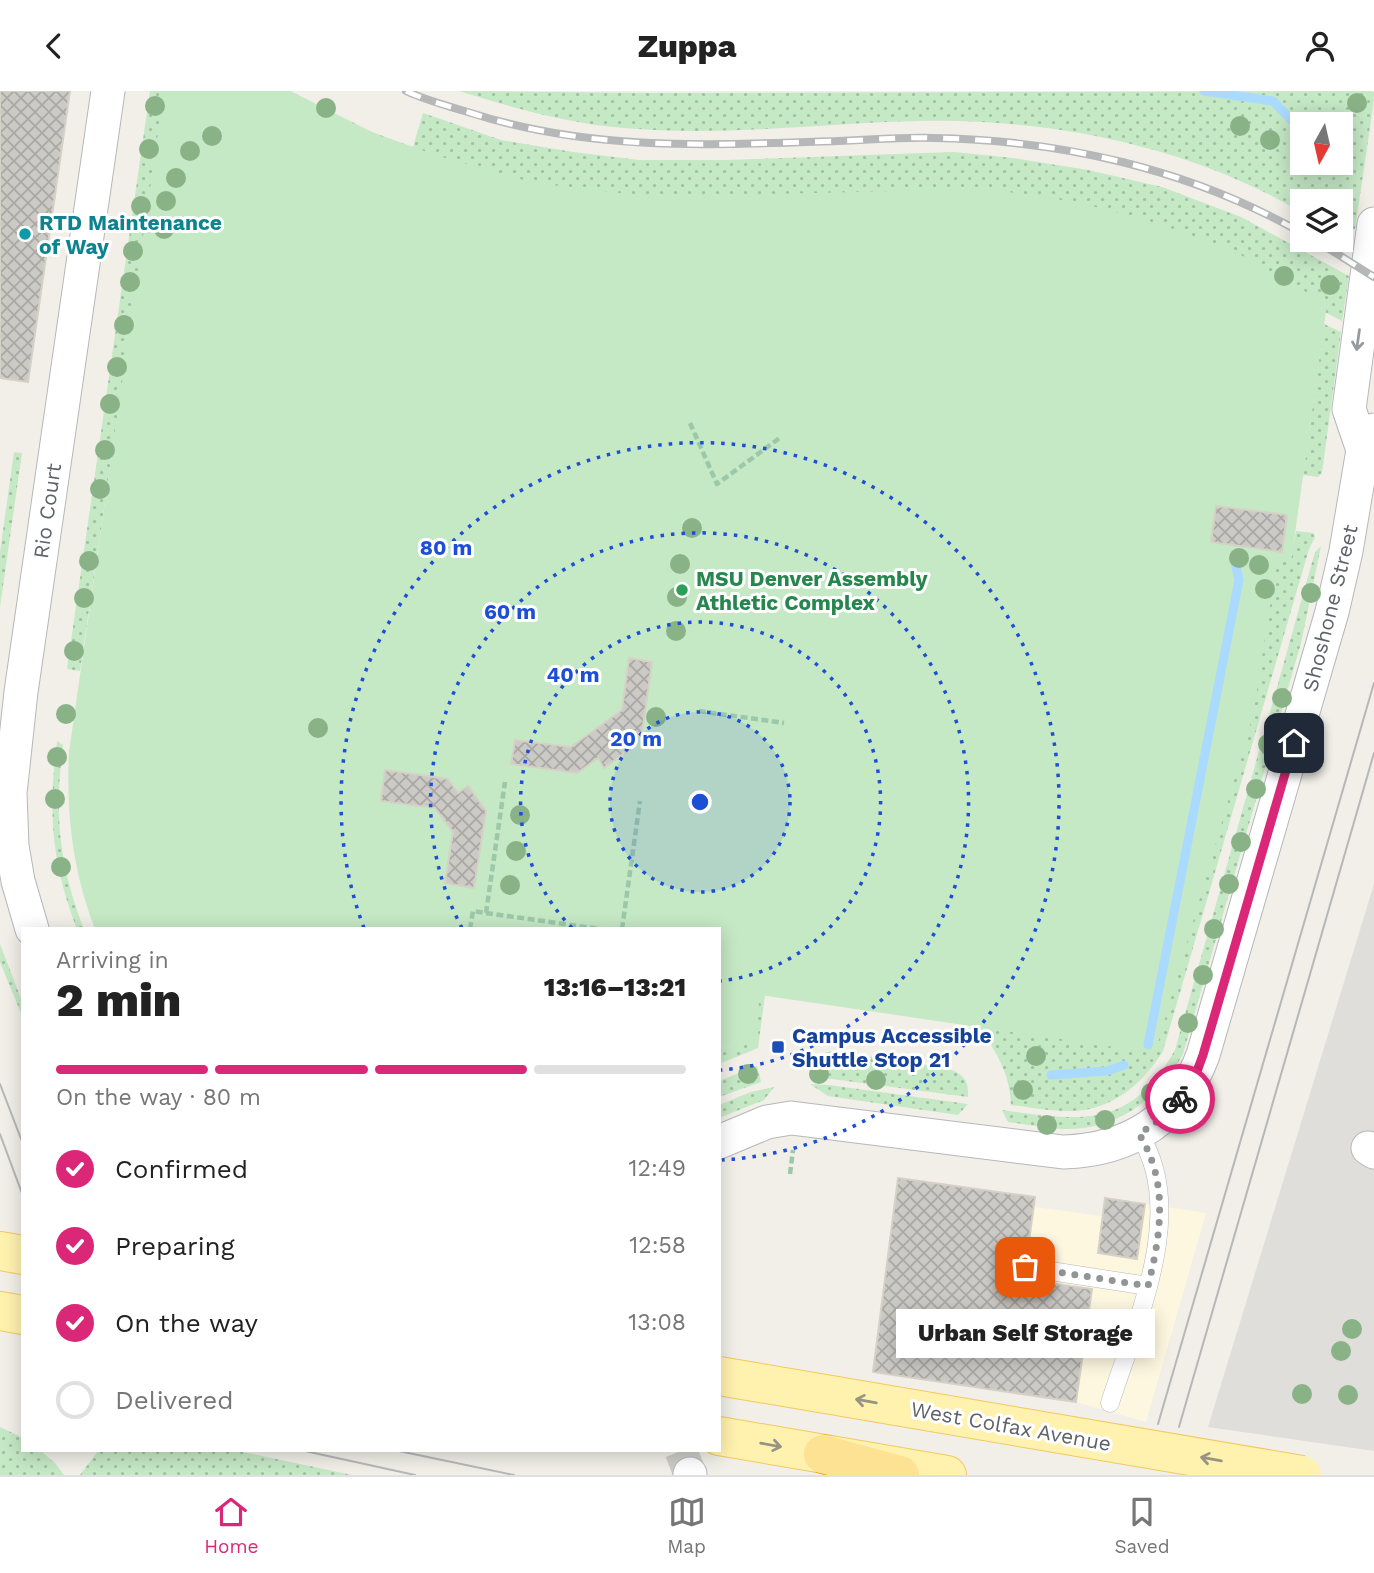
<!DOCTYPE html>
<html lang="en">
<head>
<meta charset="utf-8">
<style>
	body { margin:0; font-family:"Work Sans",sans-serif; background:#f2f2f2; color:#222; height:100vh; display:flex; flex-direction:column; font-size:26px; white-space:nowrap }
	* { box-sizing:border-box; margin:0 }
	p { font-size:23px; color:#767676 }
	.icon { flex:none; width:38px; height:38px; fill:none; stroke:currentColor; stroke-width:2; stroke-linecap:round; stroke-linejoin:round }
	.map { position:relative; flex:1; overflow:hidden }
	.panel { position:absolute; left:21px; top:836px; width:700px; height:525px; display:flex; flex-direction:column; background:#fff; border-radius:0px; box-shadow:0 4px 18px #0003 }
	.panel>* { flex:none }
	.needle { width:46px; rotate:188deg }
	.buttons { position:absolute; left:1290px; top:21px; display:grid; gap:14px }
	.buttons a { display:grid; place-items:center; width:63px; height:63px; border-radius:0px; background:#fff; box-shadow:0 4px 18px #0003; font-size:35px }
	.pin { position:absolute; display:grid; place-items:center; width:60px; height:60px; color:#fff; margin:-30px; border-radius:14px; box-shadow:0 4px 10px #0006 }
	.courier { position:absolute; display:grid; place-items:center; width:70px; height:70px; margin:-35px; border:5px solid #db2777; border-radius:50%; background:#fff; color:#222; box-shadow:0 2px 9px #0007 }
	.bubble { position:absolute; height:49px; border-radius:0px; background:#fff; box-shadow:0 4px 18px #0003; font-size:23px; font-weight:800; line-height:49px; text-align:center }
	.overview em { font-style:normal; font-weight:800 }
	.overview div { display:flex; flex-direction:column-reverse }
	.overview { display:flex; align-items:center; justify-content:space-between; height:119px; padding:0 35px }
	h1 { font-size:46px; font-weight:800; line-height:52px }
	.bar { display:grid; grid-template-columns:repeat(4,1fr); gap:10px 7px; align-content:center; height:84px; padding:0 35px }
	.bar i { height:9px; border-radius:5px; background:#e0e0e0 }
	.bar .active { background:#db2777 }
	.bar p { grid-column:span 4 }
	ol { padding:0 35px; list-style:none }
	li { display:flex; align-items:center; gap:21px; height:77px }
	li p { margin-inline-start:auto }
	li .icon { padding:7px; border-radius:50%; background:#db2777; color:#fff; stroke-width:4 }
	li:last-child { color:#767676 }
	li i { width:38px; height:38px; border:4px solid #e0e0e0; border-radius:50% }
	header { display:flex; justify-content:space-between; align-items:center; height:91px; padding:0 35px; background:#fff; font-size:32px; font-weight:800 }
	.tabs { display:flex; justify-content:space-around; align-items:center; height:98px; border-top:2px solid #e0e0e0; background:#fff; font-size:19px; color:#767676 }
	.tabs a { display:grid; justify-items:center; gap:4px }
	.tabs .active { color:#db2777 }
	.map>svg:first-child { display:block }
	.commercial { fill:#fef7e0 }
	.industrial { fill:#e0deda }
	.grass { fill:url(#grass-dots); fill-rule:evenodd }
	.park { fill:#c5e8c5 }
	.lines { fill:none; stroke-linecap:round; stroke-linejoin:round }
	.stream { stroke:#aadaff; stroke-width:9 }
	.building { fill:url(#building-cross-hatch); stroke:#d6d1c6; stroke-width:2 }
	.street-tunnel { stroke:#ccccc8; stroke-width:33; stroke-dasharray:33 17; stroke-linecap:butt }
	.lane-casing { stroke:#b5b8bc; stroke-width:19 }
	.street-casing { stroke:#b5b8bc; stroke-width:35 }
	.primary-casing { stroke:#f2c960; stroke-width:40 }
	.highway-casing { stroke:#f9ab00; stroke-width:40 }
	.path { stroke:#9cc7a9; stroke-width:4.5; stroke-dasharray:7 3.5; stroke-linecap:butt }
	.lane { stroke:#fff; stroke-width:18 }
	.street { stroke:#fff; stroke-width:33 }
	.primary { stroke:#fff2af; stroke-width:38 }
	.highway { stroke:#fde293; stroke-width:38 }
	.tram { stroke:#b6b7b8; stroke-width:2 }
	.rail-casing { stroke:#b6b7b8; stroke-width:8 }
	.rail { stroke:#fff; stroke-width:5; stroke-dasharray:16; stroke-linecap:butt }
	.primary-bridge-casing { stroke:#f2c960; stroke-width:40; stroke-linecap:butt }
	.primary-bridge { stroke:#fff2af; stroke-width:38 }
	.tree { fill:#89b387 }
	.oneway { stroke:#979a9d }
	.oneway2 { stroke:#979581 }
	.done { stroke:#929495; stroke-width:7; stroke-dasharray:0 12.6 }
	.route { stroke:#db2777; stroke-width:9 }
	.ring { fill:none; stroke:#1d4ed8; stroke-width:3.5; stroke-dasharray:3.5 7 }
	.culture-dot { fill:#0f9aa8; stroke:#fff; stroke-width:2.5 }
	.leisure-dot { fill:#2e9e5b; stroke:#fff; stroke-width:2.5 }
	.transit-dot { fill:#1a4fb4; stroke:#fff; stroke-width:2.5 }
	.labels { text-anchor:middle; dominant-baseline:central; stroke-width:6; stroke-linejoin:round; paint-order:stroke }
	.culture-label { font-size:21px; font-weight:bold; fill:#0d838f; stroke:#fff; text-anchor:start }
	.street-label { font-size:21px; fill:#5f6368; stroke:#fff }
	.leisure-label { font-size:21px; font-weight:bold; fill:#27864d; stroke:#fff; text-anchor:start }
	.transit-label { font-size:21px; font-weight:bold; fill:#164399; stroke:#fff; text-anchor:start }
	.centre { fill:#1d4ed8; stroke:#fff; stroke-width:3.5 }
	.ring-label { font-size:21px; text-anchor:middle; font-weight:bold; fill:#1d4ed8; stroke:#fff; stroke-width:6; stroke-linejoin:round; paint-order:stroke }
</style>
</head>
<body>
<header><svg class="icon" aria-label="back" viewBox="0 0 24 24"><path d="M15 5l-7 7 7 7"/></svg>Zuppa<svg class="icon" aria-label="person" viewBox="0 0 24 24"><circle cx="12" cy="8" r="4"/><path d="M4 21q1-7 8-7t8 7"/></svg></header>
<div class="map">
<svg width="1374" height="1384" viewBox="0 0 1374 1384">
	<defs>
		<pattern id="grass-dots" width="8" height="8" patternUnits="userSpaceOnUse" patternTransform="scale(1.75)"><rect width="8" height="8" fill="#c5e8c5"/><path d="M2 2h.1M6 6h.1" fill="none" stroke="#a3c0a4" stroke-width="1.8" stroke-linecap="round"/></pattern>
		<pattern id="building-cross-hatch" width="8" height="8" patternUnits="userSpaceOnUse" patternTransform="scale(1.75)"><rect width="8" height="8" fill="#cccac5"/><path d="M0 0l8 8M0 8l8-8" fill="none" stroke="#a9a8a4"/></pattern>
	</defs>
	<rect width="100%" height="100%" fill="#f1efe8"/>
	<path class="commercial" d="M1035,1106l-1,10 68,9 3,-18 101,15 -60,209 -70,-20 -203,-30 19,-144z"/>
	<path class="industrial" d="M1374,793v567l-166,-24z"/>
	<path class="grass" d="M150,0h140l82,41 41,15 10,-34 78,27 72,12 66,8h87l228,-8 59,6 75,12 74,17 79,30 108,59 -7,45 -33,-17 -1186,75 -43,292 -13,-2z
		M459,0l193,2 718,-2 4,1v8l-19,129 -12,-2 -1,8 -2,-34h-38v12c-110,-67 -254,-95 -382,-92 -98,2 -198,16 -296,7 -57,-5 -111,-20 -165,-37zM1302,33h38v39h-38z
		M1324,233l17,8 -19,141 -4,4 -15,-2z
		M14,361l8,1 -22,154v-55z
		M1296,440l17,2 2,4 -6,12 -146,502c-21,35 -55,62 -98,60 -18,0 -36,-4 -54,-6 -1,-32 -15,-54 -33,-79l151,22 73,-507 88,21z
		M1321,455l-20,97 -118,411c-25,46 -67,77 -121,75 -18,-1 -37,-5 -54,-7l-6,-12c79,11 128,20 173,-60l140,-498z
		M57,650l6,4c-9,69 -4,120 21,184h-7c-26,-68 -29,-116 -20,-188z
		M0,853l23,60v14l-23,-56z
		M760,904h5l-7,53 -39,16v-18l15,2z
		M832,960l115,17c16,6 22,12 21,29l-159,-21c2,-13 9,-23 23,-25z
		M757,975l4,16 -42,15v-16z
		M810,993l19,1 139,19 -10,11 -130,-19z
		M774,996l-10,13 -45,18v-13l32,-13z
		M0,1336l23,11v13h18l14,12 9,12h-64z
		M98,1360h140l114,24h-272z"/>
	<path class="park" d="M164,0h126l82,42 70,24 93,26 119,14 327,-8 61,7 59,12 61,17 70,25 95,54 -36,258 -14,-2 -24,155 -98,338 -395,-58 -6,46 -20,7 -15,-2v-117h-624c-22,-58 -29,-115 -26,-177z"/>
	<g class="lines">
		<path class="stream" d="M1204,0l69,10 29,30
			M1332,72l6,6 11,2
			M1148,954l91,-465 -4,-18
			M1051,984l56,-4 17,-6"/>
	</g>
	<path class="building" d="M0,0h70l-42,291 -28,-4z
		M1216,415l71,9 -5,37 -71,-10z
		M629,567l23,4 -10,71 -13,10 4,4 -29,21 -6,-10 -21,15 -66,-9 4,-24 56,7 51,-37z
		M385,679l63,9 10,14 10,-7 18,25 -12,77 -29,-5 8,-51 -18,-24 -54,-7z
		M898,1087l137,19 -8,59 -11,4 -1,12 8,7 69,10 -16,113 -203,-30z
		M1105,1107l40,6 -8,55 -39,-6z"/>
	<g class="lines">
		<path class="street-tunnel" d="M681,1360l9,23"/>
		<g class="lane-casing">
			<path id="lane" d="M1025,1176l123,19
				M1110,1312c25,-79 79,-191 29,-269"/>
		</g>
		<g class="street-casing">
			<path id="street" d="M1363,359l-14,-41 25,-185
				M32,838l-14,-48 -6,-35 -2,-53 11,-101 87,-601
				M719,1051l48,-20 24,-4 272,34c67,-2 116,-33 140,-97l129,-443 14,-61 17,-101 11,-20
				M1368,1057l6,4
				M690,1383v1"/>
		</g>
		<g class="primary-casing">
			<path id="primary" d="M0,1160l23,4
				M0,1220l23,4
				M719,1345l228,39"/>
		</g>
		<g class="highway-casing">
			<path id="highway" d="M823,1363l77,21"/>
		</g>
		<path class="path" d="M690,332l27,61 64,-47
			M699,620l85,12
			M486,822l114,16
			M470,838l3,-18 13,2 19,-131
			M622,838l18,-128
			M790,1083l3,-24"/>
		<use href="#lane" class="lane"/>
		<use href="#street" class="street"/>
		<use href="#primary" class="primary"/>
		<use href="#highway" class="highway"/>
		<path class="tram" d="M0,993l23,60
			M0,1043l23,62
			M1158,1333l216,-741
			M1179,1336l195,-674
			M305,1360l110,24
			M399,1360l115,24"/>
		<g class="rail-casing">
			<path id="rail" d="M406,0c21,10 43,15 65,22 122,39 241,32 367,28 31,-1 63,-4 95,-3 128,2 256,31 369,95
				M1315,149l59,37"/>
		</g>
		<use href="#rail" class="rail"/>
		<g class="primary-bridge-casing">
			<path id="primary-bridge" d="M719,1285l583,99"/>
		</g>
		<use href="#primary-bridge" class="primary-bridge"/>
	</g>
	<g class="tree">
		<circle cx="1357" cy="12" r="10"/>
		<circle cx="155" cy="15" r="10"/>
		<circle cx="326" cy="17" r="10"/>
		<circle cx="1240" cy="35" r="10"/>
		<circle cx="212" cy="45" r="10"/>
		<circle cx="1270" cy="49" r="10"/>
		<circle cx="149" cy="58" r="10"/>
		<circle cx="190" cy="60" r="10"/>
		<circle cx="176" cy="87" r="10"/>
		<circle cx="166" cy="110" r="10"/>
		<circle cx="141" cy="115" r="10"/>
		<circle cx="164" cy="138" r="10"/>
		<circle cx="133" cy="160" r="10"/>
		<circle cx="1284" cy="185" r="10"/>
		<circle cx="130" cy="191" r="10"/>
		<circle cx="1330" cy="194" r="10"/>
		<circle cx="124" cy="234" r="10"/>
		<circle cx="117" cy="276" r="10"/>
		<circle cx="110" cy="313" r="10"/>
		<circle cx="105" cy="359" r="10"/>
		<circle cx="100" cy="398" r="10"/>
		<circle cx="692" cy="437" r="10"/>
		<circle cx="1239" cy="467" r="10"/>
		<circle cx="89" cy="470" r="10"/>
		<circle cx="680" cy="473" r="10"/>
		<circle cx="1259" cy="474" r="10"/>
		<circle cx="1265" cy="498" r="10"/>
		<circle cx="1311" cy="502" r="10"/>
		<circle cx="677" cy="506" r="10"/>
		<circle cx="84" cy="507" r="10"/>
		<circle cx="676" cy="540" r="10"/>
		<circle cx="74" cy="560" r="10"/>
		<circle cx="1282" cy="607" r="10"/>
		<circle cx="66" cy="623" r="10"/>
		<circle cx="656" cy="626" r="10"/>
		<circle cx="318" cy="637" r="10"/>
		<circle cx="1268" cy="653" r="10"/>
		<circle cx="57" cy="666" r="10"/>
		<circle cx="1256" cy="698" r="10"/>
		<circle cx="55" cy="708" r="10"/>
		<circle cx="520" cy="724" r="10"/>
		<circle cx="1241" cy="751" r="10"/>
		<circle cx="516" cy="760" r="10"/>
		<circle cx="61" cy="776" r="10"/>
		<circle cx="1229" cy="793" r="10"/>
		<circle cx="510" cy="794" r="10"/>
		<circle cx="1214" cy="838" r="10"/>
		<circle cx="1203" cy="884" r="10"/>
		<circle cx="1188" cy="932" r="10"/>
		<circle cx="1036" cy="965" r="10"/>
		<circle cx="748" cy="983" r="10"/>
		<circle cx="819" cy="983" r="10"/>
		<circle cx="876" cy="989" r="10"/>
		<circle cx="1023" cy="999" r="10"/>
		<circle cx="1151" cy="1002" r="10"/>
		<circle cx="1105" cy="1029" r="10"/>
		<circle cx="1047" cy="1034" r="10"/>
		<circle cx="1352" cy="1238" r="10"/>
		<circle cx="1341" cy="1260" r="10"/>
		<circle cx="1302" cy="1303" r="10"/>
		<circle cx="1348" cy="1304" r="10"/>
	</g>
	<defs><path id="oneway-shaft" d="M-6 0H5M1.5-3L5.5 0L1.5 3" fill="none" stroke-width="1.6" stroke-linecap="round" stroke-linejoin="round" transform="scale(1.75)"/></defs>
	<use class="oneway" href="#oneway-shaft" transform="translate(1358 249) rotate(98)"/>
	<g class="oneway2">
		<use href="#oneway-shaft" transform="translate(866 1310) rotate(-170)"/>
		<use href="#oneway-shaft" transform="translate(771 1354) rotate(10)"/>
		<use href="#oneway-shaft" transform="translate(1211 1368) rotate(-170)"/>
	</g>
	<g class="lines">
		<path class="done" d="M1025,1176l123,19c13,-52 21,-104 -9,-152l23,-16 18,-19"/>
		<path class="route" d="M1180,1008l16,-25 7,-19 91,-312"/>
	</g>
	<circle cx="700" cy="711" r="90" fill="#1d4ed8" fill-opacity=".12"/>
	<g class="ring">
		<circle cx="700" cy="711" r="90"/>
		<path d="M572 837A180 180 0 1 1 720 890"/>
		<path d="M462 837A269 269 0 1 1 721 979"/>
		<path d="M364 837A359 359 0 1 1 722 1069"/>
	</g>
	<circle class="culture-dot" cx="25" cy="143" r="7"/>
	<circle class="leisure-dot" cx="682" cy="499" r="7"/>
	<rect class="transit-dot" x="771" y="949" width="14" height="14" rx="3.5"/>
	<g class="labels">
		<g class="culture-label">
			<text x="39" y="131">RTD Maintenance<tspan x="39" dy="24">of Way</tspan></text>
		</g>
		<g class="street-label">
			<text transform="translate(47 420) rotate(-82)">Rio Court</text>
			<text transform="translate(1330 517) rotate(-76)">Shoshone Street</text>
			<text transform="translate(1011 1335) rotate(10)">West Colfax Avenue</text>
		</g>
		<g class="leisure-label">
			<text x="696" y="487">MSU Denver Assembly<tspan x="696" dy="24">Athletic Complex</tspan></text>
		</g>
		<g class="transit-label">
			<text x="792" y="944">Campus Accessible<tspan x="792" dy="24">Shuttle Stop 21</tspan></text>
		</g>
	</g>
	<circle cx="700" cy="711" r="10" class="centre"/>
	<g class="ring-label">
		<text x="446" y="464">80 m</text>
		<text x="510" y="528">60 m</text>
		<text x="573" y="591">40 m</text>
		<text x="636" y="655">20 m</text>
	</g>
</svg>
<div class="buttons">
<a><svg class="needle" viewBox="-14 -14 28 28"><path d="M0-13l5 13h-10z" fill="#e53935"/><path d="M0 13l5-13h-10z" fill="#767676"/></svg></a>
<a><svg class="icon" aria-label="layers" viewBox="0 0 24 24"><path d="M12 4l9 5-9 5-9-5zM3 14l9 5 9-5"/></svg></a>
</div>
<div class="pin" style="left:1025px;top:1176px;background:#ea580c"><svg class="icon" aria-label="bag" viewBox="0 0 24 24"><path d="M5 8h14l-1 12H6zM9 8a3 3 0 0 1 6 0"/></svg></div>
<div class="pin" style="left:1294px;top:652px;background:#1f2937"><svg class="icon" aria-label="home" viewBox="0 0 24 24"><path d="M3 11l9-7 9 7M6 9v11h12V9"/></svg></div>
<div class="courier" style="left:1180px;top:1008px"><svg class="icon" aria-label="bike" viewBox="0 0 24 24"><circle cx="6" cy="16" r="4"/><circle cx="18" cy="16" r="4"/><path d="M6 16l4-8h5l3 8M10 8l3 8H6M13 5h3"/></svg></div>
<div class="bubble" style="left:896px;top:1218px;width:259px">Urban Self Storage</div>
<section class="panel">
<div class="overview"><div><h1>2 min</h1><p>Arriving in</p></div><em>13:16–13:21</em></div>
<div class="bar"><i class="active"></i><i class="active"></i><i class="active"></i><i></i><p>On the way · 80 m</p></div>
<ol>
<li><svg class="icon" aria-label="check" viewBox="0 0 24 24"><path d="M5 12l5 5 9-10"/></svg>Confirmed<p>12:49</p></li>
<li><svg class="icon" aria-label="check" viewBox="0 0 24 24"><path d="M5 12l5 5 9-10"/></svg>Preparing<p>12:58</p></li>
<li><svg class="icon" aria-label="check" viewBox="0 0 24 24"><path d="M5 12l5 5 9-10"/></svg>On the way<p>13:08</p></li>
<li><i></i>Delivered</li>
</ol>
</section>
</div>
<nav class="tabs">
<a class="active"><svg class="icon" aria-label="home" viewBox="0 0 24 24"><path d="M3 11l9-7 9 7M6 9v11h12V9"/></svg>Home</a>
<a><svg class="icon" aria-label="map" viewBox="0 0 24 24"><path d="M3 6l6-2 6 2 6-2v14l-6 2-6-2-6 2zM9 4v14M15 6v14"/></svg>Map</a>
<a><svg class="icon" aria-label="saved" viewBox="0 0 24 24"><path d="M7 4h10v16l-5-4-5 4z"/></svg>Saved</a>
</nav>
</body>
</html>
